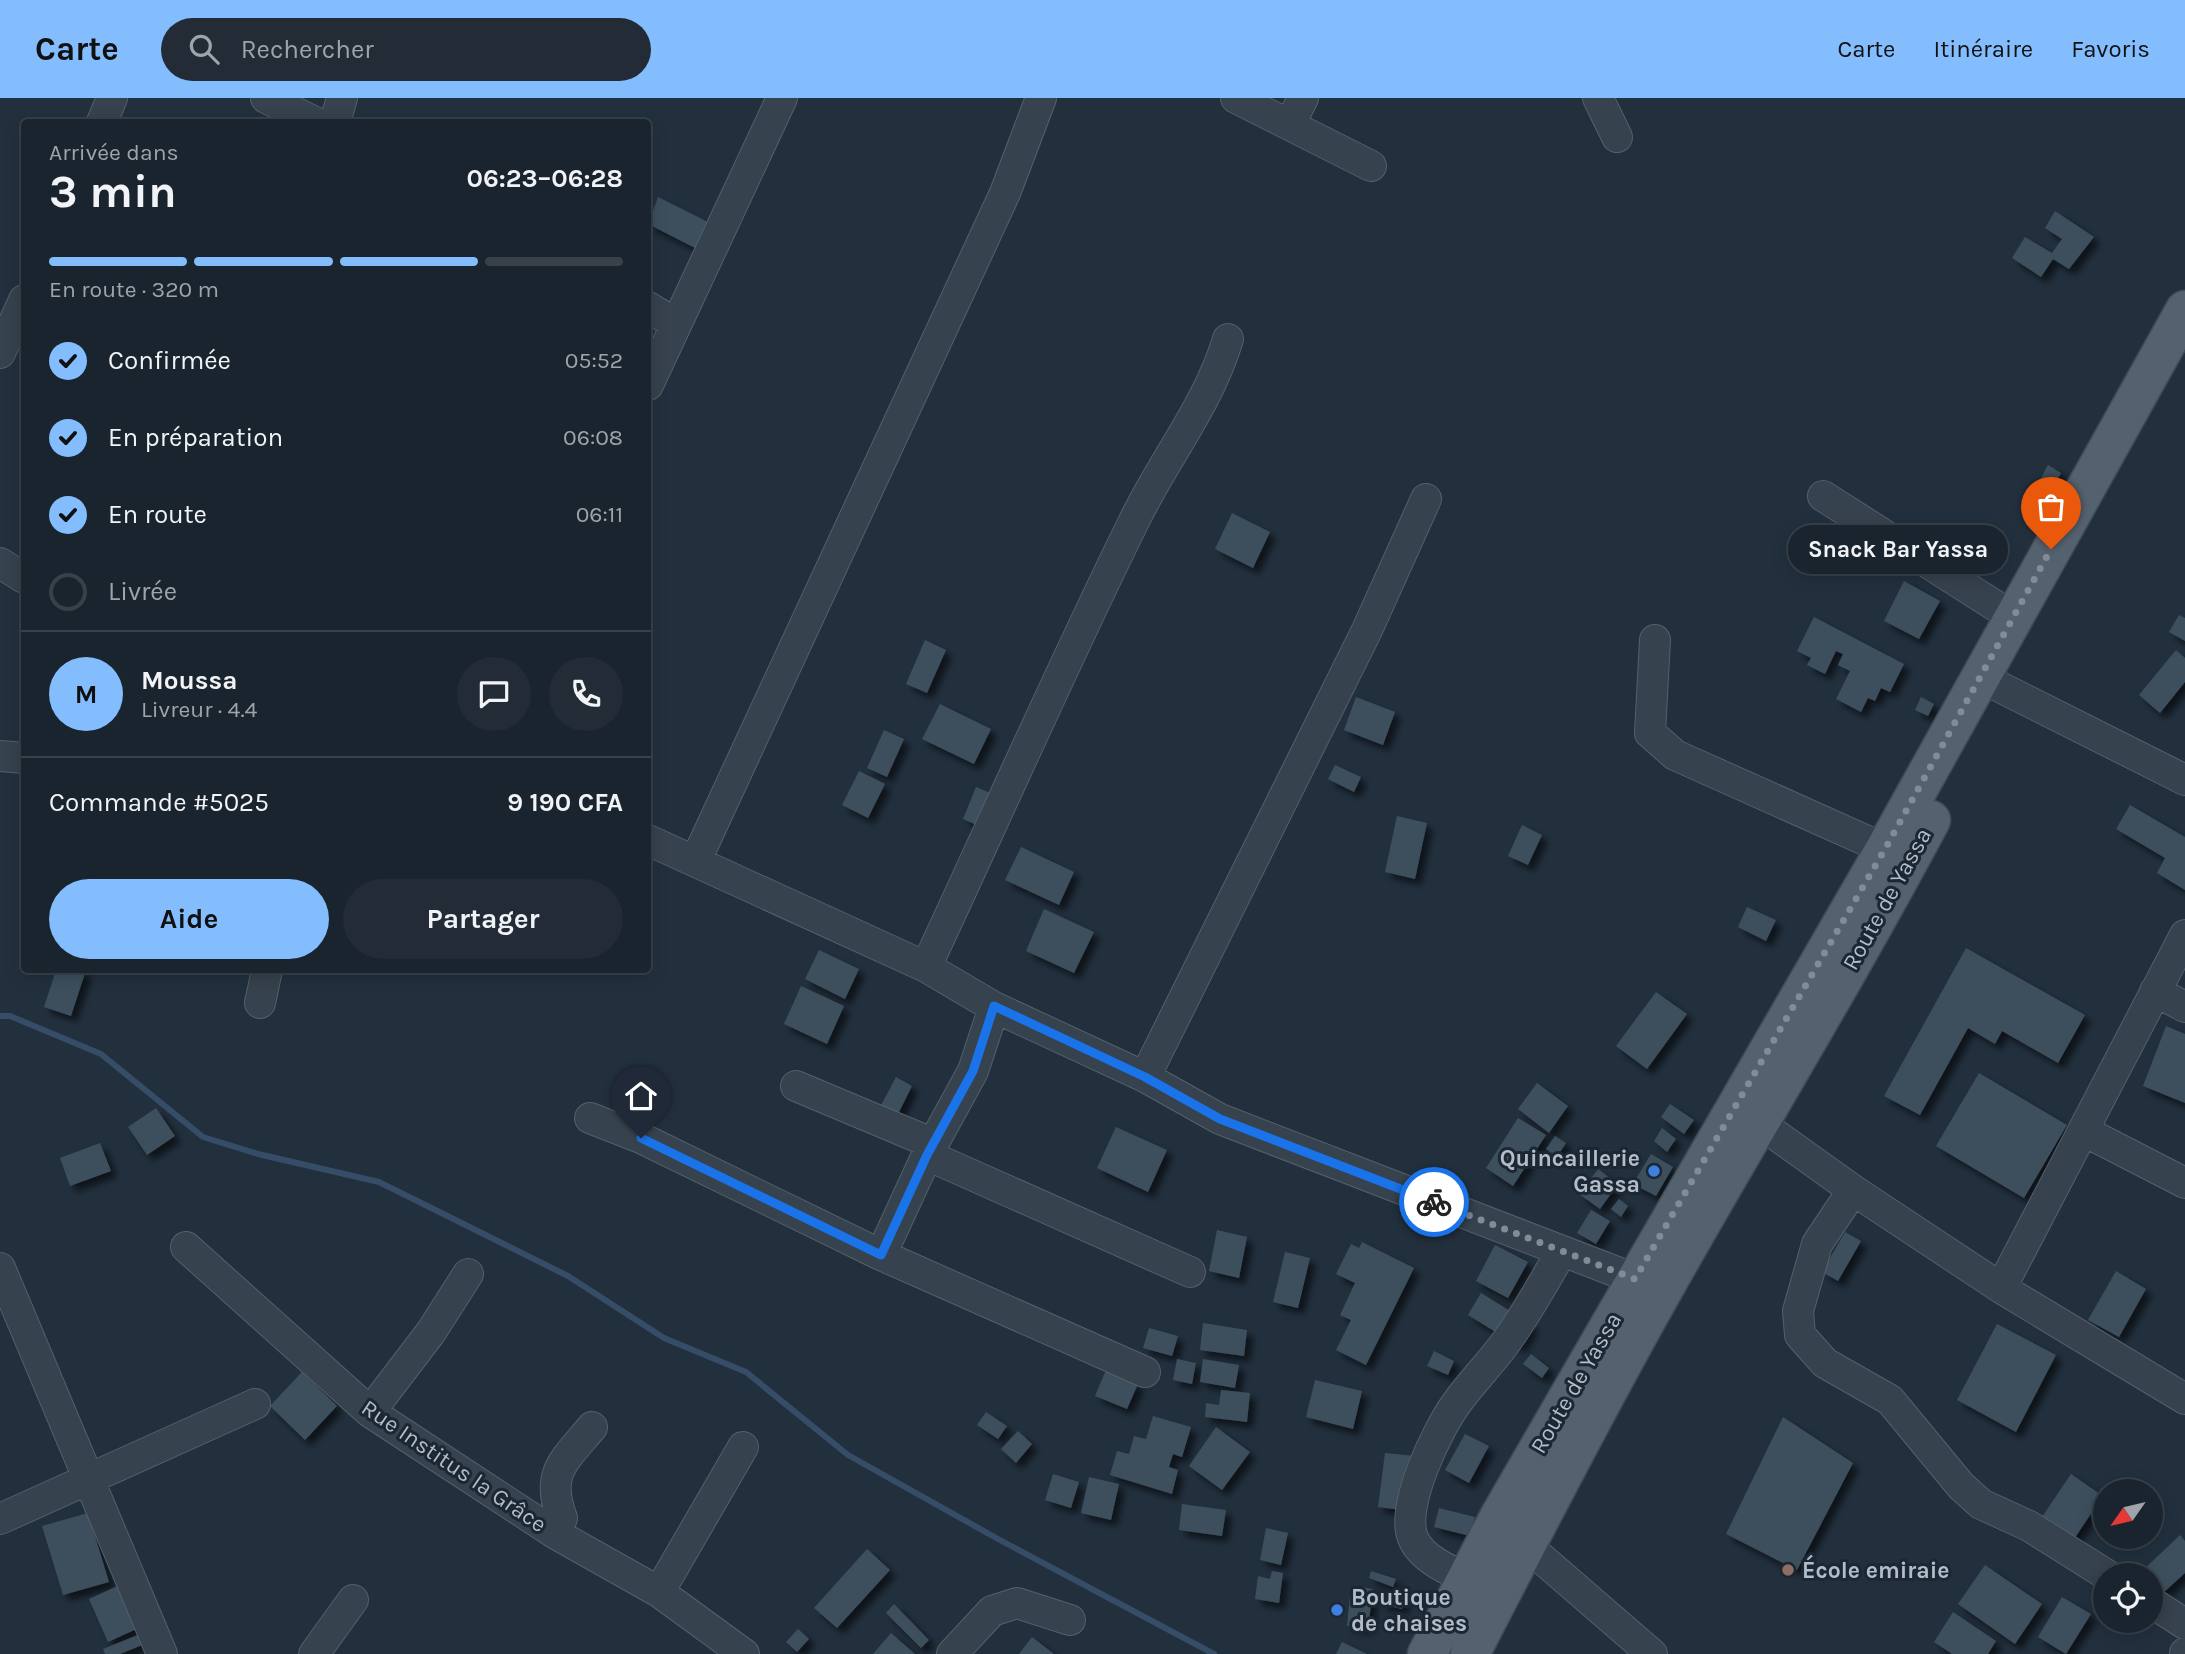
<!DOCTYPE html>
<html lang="fr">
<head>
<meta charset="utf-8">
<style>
	body { margin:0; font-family:Karla,sans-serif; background:#232c36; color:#f1f3f6; height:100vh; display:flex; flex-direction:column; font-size:26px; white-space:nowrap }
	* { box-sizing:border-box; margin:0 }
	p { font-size:23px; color:#9fa4aa }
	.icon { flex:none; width:38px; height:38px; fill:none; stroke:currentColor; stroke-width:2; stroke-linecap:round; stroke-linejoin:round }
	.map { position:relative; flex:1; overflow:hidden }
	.details { position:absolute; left:21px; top:21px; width:630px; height:854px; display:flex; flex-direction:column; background:#1a242e; border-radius:7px; box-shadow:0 4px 18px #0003,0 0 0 2px #38414a }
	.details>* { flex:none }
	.needle { width:46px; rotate:236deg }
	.buttons { position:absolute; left:2093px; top:1381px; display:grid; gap:14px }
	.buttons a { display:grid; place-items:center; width:70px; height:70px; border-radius:50%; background:#1a242e; box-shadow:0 4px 18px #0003,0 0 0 2px #38414a; font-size:35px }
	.pin { position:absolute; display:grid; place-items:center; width:60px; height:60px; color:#fff; margin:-72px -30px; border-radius:50% 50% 50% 0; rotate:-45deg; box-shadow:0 0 7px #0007 }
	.pin .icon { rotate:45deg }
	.courier { position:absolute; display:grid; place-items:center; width:70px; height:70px; margin:-35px; border:5px solid #1a73e8; border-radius:50%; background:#fff; color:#222; box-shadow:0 2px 9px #0007 }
	.bubble { position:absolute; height:49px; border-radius:24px; background:#1a242e; box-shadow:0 4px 18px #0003,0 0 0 2px #38414a; font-size:23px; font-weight:700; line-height:49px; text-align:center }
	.headline em { font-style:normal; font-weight:700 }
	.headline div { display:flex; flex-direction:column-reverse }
	.headline { display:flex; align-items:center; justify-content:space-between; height:119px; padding:0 28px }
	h1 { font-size:46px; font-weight:700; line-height:52px }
	.bar { display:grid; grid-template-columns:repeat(4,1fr); gap:10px 7px; align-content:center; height:84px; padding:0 28px }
	.bar i { height:9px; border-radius:5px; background:#38414a }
	.bar .on { background:#83bdfd }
	.bar p { grid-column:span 4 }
	.line { display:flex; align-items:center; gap:18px; padding:0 28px; border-top:2px solid #38414a }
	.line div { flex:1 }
	.round { display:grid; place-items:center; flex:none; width:74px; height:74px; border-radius:37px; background:#232c36 }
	ol { padding:0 28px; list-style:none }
	li { display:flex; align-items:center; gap:21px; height:77px }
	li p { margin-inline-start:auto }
	li .icon { padding:7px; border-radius:50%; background:#83bdfd; color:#111; stroke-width:4 }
	li:last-child { color:#9fa4aa }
	li i { width:38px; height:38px; border:4px solid #38414a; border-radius:50% }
	.primary-button { display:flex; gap:14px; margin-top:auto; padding:14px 28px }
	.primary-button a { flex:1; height:80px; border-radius:42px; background:#83bdfd; color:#111; font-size:28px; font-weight:700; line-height:80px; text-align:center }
	.primary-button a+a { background:#232c36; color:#f1f3f6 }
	header { display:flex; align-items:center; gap:42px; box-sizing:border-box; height:98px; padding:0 35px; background:#83bdfd; color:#111 }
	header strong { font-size:33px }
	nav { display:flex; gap:38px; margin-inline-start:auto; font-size:24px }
	.search { width:490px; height:63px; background:#232c36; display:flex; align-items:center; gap:18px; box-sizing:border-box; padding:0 24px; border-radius:38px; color:#9fa4aa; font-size:26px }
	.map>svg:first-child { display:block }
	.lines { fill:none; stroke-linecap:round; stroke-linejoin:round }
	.stream { stroke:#354d66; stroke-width:6 }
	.building { fill:#3e4f5d; filter:url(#shadow) }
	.minor-casing { stroke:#54606b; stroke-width:32 }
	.major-casing { stroke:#3f4b56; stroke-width:41 }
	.minor { stroke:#36424d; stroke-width:30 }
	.major { stroke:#54616e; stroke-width:38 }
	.done { stroke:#808c98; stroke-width:7; stroke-dasharray:0 12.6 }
	.route { stroke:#1a73e8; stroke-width:9 }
	.shop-dot { fill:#3f7fe0; stroke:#1b2732; stroke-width:2.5 }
	.education-dot { fill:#8d6e63; stroke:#1b2732; stroke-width:2.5 }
	.labels { text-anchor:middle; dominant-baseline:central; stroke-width:6; stroke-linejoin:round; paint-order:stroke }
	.street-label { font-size:23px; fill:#b2bdc9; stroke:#1b2732 }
	.poi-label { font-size:23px; font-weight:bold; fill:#b2bdc9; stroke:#1b2732; text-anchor:start }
</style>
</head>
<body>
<header>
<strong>Carte</strong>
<div class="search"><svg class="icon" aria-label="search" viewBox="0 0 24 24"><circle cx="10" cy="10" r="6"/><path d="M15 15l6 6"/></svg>Rechercher</div>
<nav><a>Carte</a><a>Itinéraire</a><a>Favoris</a></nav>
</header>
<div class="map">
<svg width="2185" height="1556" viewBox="0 0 2185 1556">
	<defs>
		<filter id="shadow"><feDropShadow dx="6" dy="6" stdDeviation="3.5" flood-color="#0009"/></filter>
	</defs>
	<rect width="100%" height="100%" fill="#22303e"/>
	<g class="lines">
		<path class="stream" d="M0,918h10l91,38 102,83 55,17 121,28 189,94 96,62 82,34 102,83 150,84 216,115"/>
	</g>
	<path class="building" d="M658,99l54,27 -13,26 -51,-26z
		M2055,113l39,26 -25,32 -16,-10 -12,18 -29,-19 13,-21 27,16 10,-14 -17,-11z
		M2048,367l13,8 -12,22 -13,-8z
		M1232,415l38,19 -17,36 -38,-19z
		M1904,483l36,20 -21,38 -35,-18z
		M2179,517l6,3v23l-16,-9z
		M1814,519l90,47 -14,28 -9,-4 -6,13 -7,-3 -7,14 -25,-13 14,-28 -12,-6 5,-11 -7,-3 -11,23 -18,-9 4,-7 -14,-7z
		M925,542l21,10 -19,43 -21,-9z
		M2176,552l9,8v24l-25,31 -21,-18z
		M1356,599l39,15 -12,33 -39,-15z
		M1921,599l13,7 -6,12 -13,-6z
		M940,606l51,25 -17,35 -52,-25z
		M884,632l20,9 -17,38 -20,-9z
		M1335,667l26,12 -7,15 -26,-13z
		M859,673l26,13 -17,34 -26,-13z
		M976,689l17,7 -14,32 -16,-7z
		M2130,707l55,32v53l-28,-17 8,-15 -49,-29z
		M1397,718l30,7 -12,56 -30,-7z
		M1522,727l20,10 -14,30 -20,-9z
		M1021,749l53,25 -15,33 -54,-25z
		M1747,809l29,13 -10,21 -28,-14z
		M1044,811l50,23 -20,41 -48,-22z
		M1966,850l119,67 -27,48 -56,-32 -7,13 -27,-16 -48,87 -36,-19z
		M819,852l40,19 -14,30 -40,-20z
		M56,872h30l-15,46 -27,-9z
		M801,888l43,20 -17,38 -43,-20z
		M1656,894l31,22 -40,55 -31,-23z
		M2166,928l19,8v69l-42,-17z
		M1979,975l88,52 -43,73 -88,-52z
		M896,979l16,9 -17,34 -17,-9z
		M1537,985l31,23 -19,27 -31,-24z
		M1670,1006l24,16 -10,14 -23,-17z
		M156,1010l19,28 -28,19 -19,-28z
		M1518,1020l28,17 -33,51 -27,-18z
		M1116,1029l51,23 -19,42 -51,-24z
		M1662,1030l14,11 -9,13 -13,-11z
		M1555,1038l11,7 -9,14 -11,-8z
		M100,1045l11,28 -41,15 -10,-28z
		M1651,1056l22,13 -17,29 -23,-12z
		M1598,1071l20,15 -18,25 -21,-15z
		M1619,1101l9,7 -7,11 -10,-8z
		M1591,1112l19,11 -14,23 -19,-11z
		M1217,1132l30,7 -8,41 -30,-7z
		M1845,1134l16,9 -23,40 -16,-9z
		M1362,1144l52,26 -48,97 -30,-15 15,-30 -11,-5 15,-32 -19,-9 15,-30 8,4z
		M1495,1147l33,17 -20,36 -32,-17z
		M1285,1154l25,6 -12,50 -25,-6z
		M2116,1173l30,18 -27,48 -31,-17z
		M1481,1195l52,32 -13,22 -52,-32z
		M1203,1225l44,7 -3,26 -44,-6z
		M1997,1226l59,31 -40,77 -59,-32z
		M1149,1230l29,8 -6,20 -29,-8z
		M1434,1253l20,10 -6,14 -21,-9z
		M1531,1256l18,14 -7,10 -19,-14z
		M1177,1261l19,4 -4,21 -19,-4z
		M1203,1261l36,6 -4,23 -35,-6z
		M1106,1272l32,14 -11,25 -32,-13z
		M302,1274l35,34 -32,34 -35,-34z
		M1315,1282l47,11 -9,38 -47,-12z
		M1221,1292l29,3 -3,29 -42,-5 1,-14 13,2z
		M986,1314l21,14 -9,13 -21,-14z
		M1153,1318l38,11 -9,30 -9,-3 -4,13 9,3 -6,24 -62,-19 7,-24 12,3 5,-18 12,3z
		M1783,1319l70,46 -56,107 -71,-36z
		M1216,1329l34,25 -28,38 -33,-24z
		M1018,1333l14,13 -16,19 -15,-14z
		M1465,1336l24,12 -20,37 -24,-13z
		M1385,1355l30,3 -6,55 -31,-4z
		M1053,1376l26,8 -8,26 -26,-8z
		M2071,1376l32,22 -31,46 -32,-22z
		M1089,1379l30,7 -8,36 -30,-7z
		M1182,1406l44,6 -4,26 -43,-6z
		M1439,1410l36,9 -5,19 -36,-9z
		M88,1415l21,69 -46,13 -21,-69z
		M1266,1430l22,5 -7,32 -21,-5z
		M2180,1437l5,6v32l-22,20 -12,-10v-8l-11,-2z
		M867,1451l23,21 -53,58 -23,-20z
		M1985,1467l57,39 -27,40 -57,-40z
		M1272,1473l11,2 -4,30 -24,-4 3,-23 12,3z
		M1371,1473l25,8 -3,8 -24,-9z
		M122,1486l19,43 -33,15 -19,-43z
		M1360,1489l13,2 -5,39 -21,-2 3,-30 10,2z
		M1384,1493l21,5 -3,13 -21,-5z
		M2062,1499l29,17 -25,40 -28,-17z
		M894,1506l35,36 -8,8 -35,-35z
		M1953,1514l43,29 -8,13h-36l-18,-12z
		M798,1531l11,10 -12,13 -11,-10z
		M143,1535l4,10 -27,11h-15l-2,-5z
		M891,1535l24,21h-42z
		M1032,1539l22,17h-35z
		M1342,1544l25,12h-31z"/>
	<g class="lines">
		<g class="minor-casing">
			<path id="minor" d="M266,0l49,24
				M1236,0l135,68
				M1598,0l19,39
				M102,24l10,-24
				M335,24l7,-24
				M1290,26l13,-26
				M648,209l28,17
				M0,255l24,-53
				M648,287l134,-287
				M1823,398l190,121
				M0,465l24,15
				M1655,542l-5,93 25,22 210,94
				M1980,579l205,103
				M0,658l24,2
				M648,742l278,127 68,40 151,70 75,42 415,160
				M696,762l309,-667 36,-95
				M926,869c69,-148 135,-298 207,-444 30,-63 75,-117 95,-184
				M2155,893l30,16
				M260,905l7,-33
				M1145,979l222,-447 59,-131
				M796,988l138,58
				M1744,1014l109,78 148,98 184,111
				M590,1020l51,20 240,117 264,117
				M2084,1033l101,52
				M927,1057l263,117
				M1853,1092l-36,54 -19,67 2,24 25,28 65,37 71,86 20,18 48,22 78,49
				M186,1149l184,165 186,122 103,58 85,62
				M881,1157l46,-100 46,-84 21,-64
				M0,1170l162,386
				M2001,1190l184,-353
				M370,1314l61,-80 37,-58
				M0,1421l255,-115
				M556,1436l6,-16c-17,-45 2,-57 30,-91
				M1525,1446l127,110
				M1468,1479c-18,-5 -47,-19 -55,-39 -13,-31 24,-108 43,-134 14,-20 32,-38 47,-58 22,-29 40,-63 59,-95
				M659,1494l84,-145
				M2151,1504l34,22
				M314,1556l39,-54
				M952,1556l40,-43 25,-8 53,17
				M2185,1556v-1"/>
		</g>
		<g class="major-casing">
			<path id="major" d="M1427,1556l72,-137 386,-668 300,-539
				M1470,1556c64,-124 128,-248 196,-369 88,-156 181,-307 265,-465"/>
		</g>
		<use href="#minor" class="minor"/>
		<use href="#major" class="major"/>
	</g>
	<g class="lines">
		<path class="done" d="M1434,1104l201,77 250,-430 166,-300"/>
		<path class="route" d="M641,1040l240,117 46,-100 46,-84 21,-65 151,71 75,42 214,83"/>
	</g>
	<g class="shop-dot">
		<circle cx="1654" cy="1073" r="7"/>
		<circle cx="1337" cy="1512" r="7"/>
	</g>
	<circle class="education-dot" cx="1788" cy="1472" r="7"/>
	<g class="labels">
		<g class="street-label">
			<text transform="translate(1887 801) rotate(-61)">Route de Yassa</text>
			<text transform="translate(1576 1285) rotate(-60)">Route de Yassa</text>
			<text transform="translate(454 1368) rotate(34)">Rue Institus la Grâce</text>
		</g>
		<g class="poi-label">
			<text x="1640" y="1060" text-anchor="end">Quincaillerie<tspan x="1640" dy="26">Gassa</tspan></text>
			<text x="1802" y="1472">École emiraie</text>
			<text x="1351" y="1499">Boutique<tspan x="1351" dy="26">de chaises</tspan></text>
		</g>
	</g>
</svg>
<div class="buttons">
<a><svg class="needle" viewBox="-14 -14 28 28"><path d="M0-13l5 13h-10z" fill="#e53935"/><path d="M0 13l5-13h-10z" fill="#9fa4aa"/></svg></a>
<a><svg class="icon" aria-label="locate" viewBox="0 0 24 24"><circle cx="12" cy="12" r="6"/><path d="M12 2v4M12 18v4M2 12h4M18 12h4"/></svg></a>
</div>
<div class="pin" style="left:2051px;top:451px;background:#ea580c"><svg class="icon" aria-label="bag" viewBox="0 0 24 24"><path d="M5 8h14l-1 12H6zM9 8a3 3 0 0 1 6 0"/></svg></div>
<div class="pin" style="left:641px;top:1040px;background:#1f2937"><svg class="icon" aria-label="home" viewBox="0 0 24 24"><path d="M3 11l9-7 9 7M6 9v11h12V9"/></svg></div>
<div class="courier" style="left:1434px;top:1104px"><svg class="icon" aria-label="bike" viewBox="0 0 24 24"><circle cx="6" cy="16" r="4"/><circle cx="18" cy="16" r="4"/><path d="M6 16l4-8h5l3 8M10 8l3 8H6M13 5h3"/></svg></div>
<div class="bubble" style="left:1788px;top:427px;width:220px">Snack Bar Yassa</div>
<section class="details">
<div class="headline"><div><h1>3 min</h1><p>Arrivée dans</p></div><em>06:23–06:28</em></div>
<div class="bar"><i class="on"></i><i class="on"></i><i class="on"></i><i></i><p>En route · 320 m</p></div>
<ol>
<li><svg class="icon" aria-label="check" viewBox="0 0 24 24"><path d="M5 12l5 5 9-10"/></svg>Confirmée<p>05:52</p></li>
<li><svg class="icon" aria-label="check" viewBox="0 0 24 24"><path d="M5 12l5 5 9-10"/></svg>En préparation<p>06:08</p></li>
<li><svg class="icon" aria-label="check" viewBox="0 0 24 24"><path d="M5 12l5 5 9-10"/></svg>En route<p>06:11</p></li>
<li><i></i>Livrée</li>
</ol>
<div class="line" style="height:126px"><b class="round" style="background:#83bdfd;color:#111">M</b><div><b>Moussa</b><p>Livreur · 4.4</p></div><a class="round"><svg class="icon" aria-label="chat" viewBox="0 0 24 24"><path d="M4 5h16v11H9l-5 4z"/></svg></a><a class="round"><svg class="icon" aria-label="phone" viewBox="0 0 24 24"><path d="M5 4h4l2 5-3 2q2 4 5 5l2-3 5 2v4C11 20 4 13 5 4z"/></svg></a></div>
<div class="line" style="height:91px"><div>Commande #5025</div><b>9 190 CFA</b></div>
<div class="primary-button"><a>Aide</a><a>Partager</a></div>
</section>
</div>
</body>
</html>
